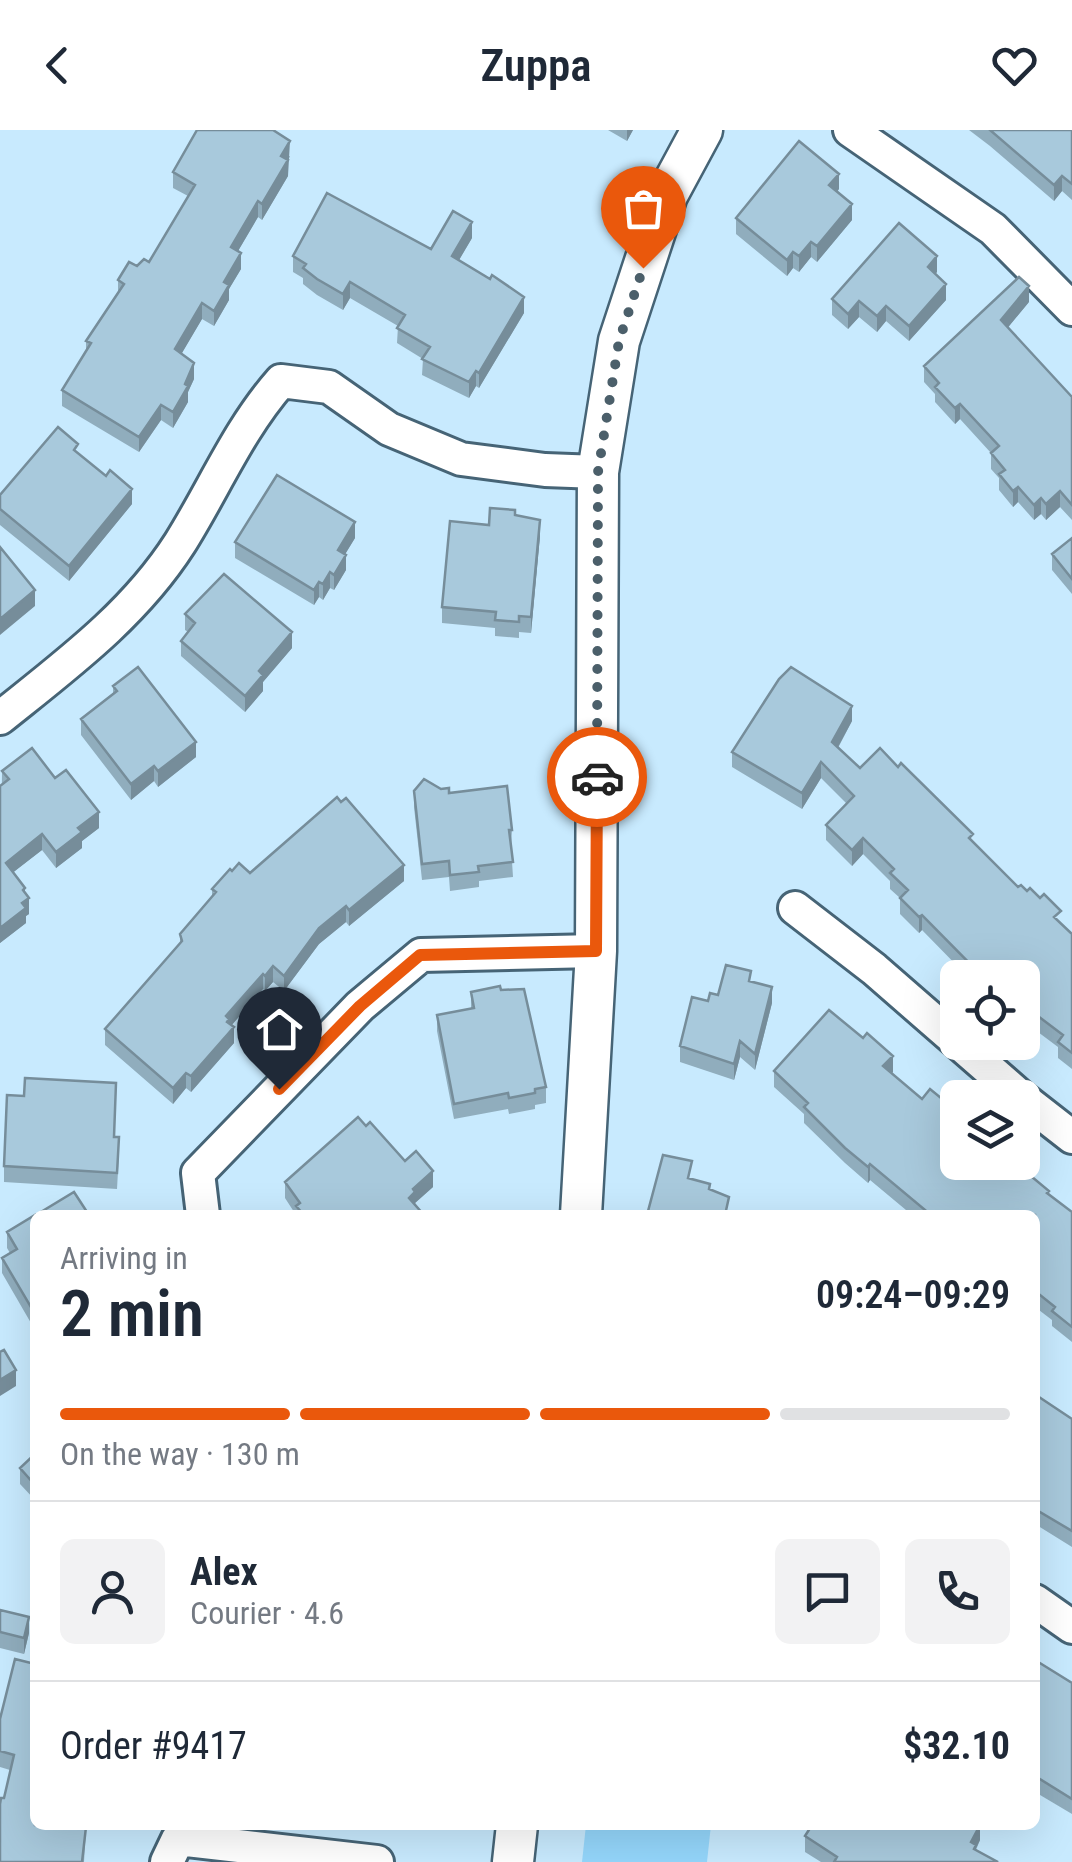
<!DOCTYPE html>
<html lang="en">
<head>
<meta charset="utf-8">
<style>
	body { margin:0; font-family:"Roboto Condensed",sans-serif; background:#f2f2f3; color:#1f2937; height:100vh; display:flex; flex-direction:column; font-size:38px; white-space:nowrap }
	* { box-sizing:border-box; margin:0 }
	p { font-size:32px; color:#747a83 }
	.icon { flex:none; width:55px; height:55px; fill:none; stroke:currentColor; stroke-width:2; stroke-linecap:round; stroke-linejoin:round }
	.map { position:relative; flex:1; overflow:hidden }
	.details { position:absolute; left:30px; top:1080px; width:1010px; height:620px; display:flex; flex-direction:column; background:#fff; border-radius:15px; box-shadow:0 10px 40px #0002 }
	.details>* { flex:none }
	.buttons { position:absolute; left:940px; top:830px; display:grid; gap:20px }
	.buttons a { display:grid; place-items:center; width:100px; height:100px; border-radius:15px; background:#fff; box-shadow:0 10px 40px #0002; font-size:50px }
	.pin { position:absolute; display:grid; place-items:center; width:85px; height:85px; color:#fff; margin:-102px -42px; border-radius:50% 50% 50% 0; rotate:-45deg; box-shadow:0 0 10px #0007 }
	.pin .icon { rotate:45deg }
	.courier { position:absolute; display:grid; place-items:center; width:100px; height:100px; margin:-50px; border:8px solid #ea580c; border-radius:50%; background:#fff; color:#222; box-shadow:0 2px 12px #0007 }
	.head em { font-style:normal; font-weight:600 }
	.head div { display:flex; flex-direction:column-reverse }
	.head { display:flex; align-items:center; justify-content:space-between; height:170px; padding:0 30px }
	h1 { font-size:65px; font-weight:600; line-height:75px }
	.bar { display:grid; grid-template-columns:repeat(4,1fr); gap:15px 10px; align-content:center; height:120px; padding:0 30px }
	.bar i { height:12px; border-radius:8px; background:#e0e1e3 }
	.bar .on { background:#ea580c }
	.bar p { grid-column:span 4 }
	.line { display:flex; align-items:center; gap:25px; padding:0 30px; border-top:2px solid #e0e1e3 }
	.line div { flex:1 }
	.round { display:grid; place-items:center; flex:none; width:105px; height:105px; border-radius:15px; background:#f2f2f3 }
	header { display:flex; justify-content:space-between; align-items:center; height:130px; padding:0 30px; background:#fff; font-size:45px; font-weight:600 }
	.map>svg:first-child { display:block }
	.green { fill:#94d6fb }
	.lines { fill:none; stroke-linecap:round; stroke-linejoin:round }
	.minor-casing { stroke:#466476; stroke-width:38 }
	.tertiary-casing { stroke:#466476; stroke-width:45 }
	.minor { stroke:#fff; stroke-width:32 }
	.tertiary { stroke:#fff; stroke-width:40 }
	.wall { fill:#90adbd }
	.shaded-wall { fill:#768d9a }
	.building { fill:#a8c9dc; stroke:#768d9a; stroke-width:2.5 }
	.done { stroke:#4b5f6a; stroke-width:10; stroke-dasharray:0 18 }
	.route { stroke:#ea580c; stroke-width:12 }
</style>
</head>
<body>
<header><svg class="icon" aria-label="back" viewBox="0 0 24 24"><path d="M15 5l-7 7 7 7"/></svg>Zuppa<svg class="icon" aria-label="heart" viewBox="0 0 24 24"><path d="M12 20l-8-8c-3-5 5-10 8-4 3-6 11-1 8 4z"/></svg></header>
<div class="map">
<svg width="1072" height="1732" viewBox="0 0 1072 1732">
	<rect width="100%" height="100%" fill="#c8eafe"/>
	<path class="green" d="M586,1695h125l-4,37h-125z"/>
	<g class="lines">
		<g class="minor-casing">
			<path id="minor" d="M850,0l143,99 79,80
				M0,588c66,-53 134,-103 180,-175 34,-54 58,-113 101,-162l48,6 60,42 72,30 84,11 53,2
				M795,778l79,61 148,129
				M1022,968l50,39
				M203,1085l-5,-42 162,-167 61,-51 175,-4
				M1035,1471l37,26
				M167,1732l11,-23 199,23"/>
		</g>
		<g class="tertiary-casing">
			<path id="tertiary" d="M581,1085l15,-264 2,-479 21,-131 48,-146 35,-65
				M513,1732l4,-37"/>
		</g>
		<use href="#minor" class="minor"/>
		<use href="#tertiary" class="tertiary"/>
	</g>
	<path class="wall" d="M608,0h25l-6,11z
		M969,0h103v70l-10,-9 -8,10 -64,-55z
		M290,26l-2,5v15l-26,44 -4,-3 -20,34 3,18 -12,20v11l-15,26 -12,-7 -21,35 13,25 -6,13v10l-15,26 -12,-8 -22,32 -77,-46v-16l24,-39v-10l32,-48v-13l19,-14 12,-4 39,-66 -15,-8v-16z
		M839,59l-2,3 15,28 -35,42 -6,-5 -12,15 -6,-4 -6,8 -51,-42v-16z
		M472,108l-13,22 65,53 -45,75 -3,-2 -7,12 -47,-23 1,-16 -26,-16 1,-17 -48,-28 -7,12 -26,-15 -14,-11v-6l-10,-6v-16l138,-7z
		M937,142l-2,2 11,26 -37,41 -23,-20 -9,11 -18,-15 -11,12 -16,-14v-16z
		M1029,172l-21,25 64,70v123l-12,-13 -14,13 -5,-6 -7,6 -16,-18 -5,5 -14,-17v-12l-8,-9v-16l-31,-34 -5,5 -20,-22v-8l-11,-12v-16z
		M78,323l54,51 -63,77 -69,-56v-30z
		M515,385l25,21 -9,97 -12,-1v6l-24,-2v-8l-53,-5v-16l47,-82z
		M355,408l-10,16 1,16 -12,20 -4,-2 -7,12 -4,-3 -5,8 -79,-47v-16z
		M1072,408v56l-20,-24v-16z
		M185,484l107,34 -29,34v9l-18,21 -64,-56v-15l7,-9 -3,-2z
		M113,556l83,71 -38,30 -4,-6 -23,19 -50,-65v-16l32,-26z
		M852,591l-14,27 22,20 113,74 45,45 54,47v135l-14,-11v-11l-36,-27v-42h-53l-47,-48 -3,3 -19,-19v-16l-10,-9v-8l-27,-27 -11,12 -26,-26v-15l21,-21 -26,-26 -19,31 -70,-42v-15z
		M2,641l53,7 44,50 -17,13v7l-26,20 -14,-18 -29,22 12,22 4,20 -3,2v7l-26,20z
		M414,661l35,2 63,37 -1,16 2,31 -34,4v6l-29,4 -1,-14 -27,3 -8,-73z
		M232,741l172,10 -55,45 -3,-4 -27,22 -35,47 -11,-9 -8,9 -2,-2 -31,36 2,18 -43,49 -5,-4 -13,16 -68,-59v-16l75,-85v-10l32,-38v-7z
		M751,852l21,21 -17,67 -15,-13 -6,23 -54,-18v-16l28,-45z
		M471,862l75,95v16l-11,2v4l-26,5 -1,-5 -54,10 -17,-88v-16l34,-6z
		M774,941l119,1 -2,1 31,26 30,12 97,84 23,17v130l-20,-16v-6l-17,-13v-92h-123l-42,-35 -2,3 -23,-20 -41,-40v-9l-30,-27z
		M366,996l67,61 -18,16 9,12h-128l-11,-17v-16z
		M115,1007l4,16 -2,36 -113,-7v-16z
		M35,1085v115l-33,-57v-15l8,-5 -3,-5v-16z
		M1035,1266l37,23v128l-37,-23z
		M35,1324v46l-15,-16v-16z
		M0,1480l29,23 -5,21 -24,-6z
		M15,1529l20,5v161h45l6,2 -2,35h-84v-58l1,-6h3l6,-28 -10,-3v-48z
		M1035,1530l37,23v131l-37,-22z
		M805,1706l175,4 -4,10 22,12h-177l-16,-10z"/>
	<path class="shaded-wall" d="M627,0h6l-6,11z
		M290,11l-2,35 -26,44v-16l19,-48z
		M839,44v15l-10,12v-16z
		M1062,46v15l-8,10v-16z
		M258,71v16l-27,46v-16z
		M852,74v16l-35,42v-16z
		M472,92v16l-20,34v-16z
		M811,112v15l-12,15v-16z
		M793,122v16l-6,8v-16z
		M241,123v16l-12,20v11l-15,26v-15l10,-29z
		M937,126v16l-9,11v-16z
		M350,152v16l-7,12v-16z
		M946,154v16l-37,41v-15z
		M1029,156v16l-28,34v-16z
		M524,167v16l-45,75v-15z
		M859,171v16l-11,12v-15z
		M202,173v16l-27,46v-16z
		M886,176v15l-9,11v-16z
		M194,233v16l-6,13v10l-15,26v-16z
		M476,241v15l-7,12v-16z
		M960,274v15l-5,5v-16z
		M161,275v15l-22,32v-15z
		M1018,357v15l-5,5v-16z
		M132,359v15l-63,77v-15z
		M1060,361v16l-14,13v-16z
		M1041,368v16l-7,6v-15z
		M540,390v16l-9,97v-16z
		M355,392v16l-17,28v-16z
		M346,425v15l-12,20v-15z
		M330,442v16l-7,12v-16z
		M319,452v15l-5,8v-15z
		M35,460v16l-35,29v-16z
		M292,502v16l-29,34v9l-18,21v-16l14,-25z
		M852,576v15l-20,37v-16z
		M196,612v15l-38,30v-16z
		M821,632v16l-19,31v-16z
		M154,636v15l-23,19v-16z
		M99,682v16l-17,13v7l-26,20v-16l22,-24z
		M42,704v16l-36,28v-15z
		M863,708v16l-11,12v-16z
		M404,735v16l-55,45v-16z
		M25,758v12l4,-2v16l-3,2v7l-26,20v-15l23,-38z
		M346,776v16l-27,22 -35,47v-15l35,-48z
		M922,785v15l-3,3v-16z
		M273,836v16l-8,9v-15z
		M263,844v15l-34,39 5,-1v16l-43,49v-16l35,-60z
		M772,857v16l-17,67v-16z
		M740,911v16l-6,23v-16z
		M893,926v16l-10,10v-16z
		M186,943v15l-13,16v-16z
		M870,1034v16l-2,3v-16z
		M433,1041v16l-18,16v5l-6,-10 4,-9z
		M16,1240v16l-16,10v-16z
		M29,1487v16l-5,21v-16z
		M980,1695v15l-4,8v13l-5,-19z"/>
	<path class="building" d="M197,0h76l17,11 -9,15 7,4 -26,44 -4,-3 -27,46 10,6 -17,29 5,3 -15,26 -12,-8 -27,46 19,14 -9,21 3,2 -15,26 -12,-7 -22,32 -77,-47 29,-47 -5,-2 38,-57 -6,-4 11,-18 8,4 7,-7 5,3 46,-77 -22,-13z
		M990,0h82v54l-10,-8 -8,9z
		M799,11l40,33 -10,11 23,19 -35,42 -6,-4 -12,14 -6,-4 -6,8 -51,-42z
		M327,63l104,56 22,-38 19,11 -20,34 38,23 2,-4 32,22 -45,76 -3,-2 -7,11 -47,-23 8,-12 -33,-19 8,-13 -55,-33 -7,12 -26,-15 -14,-11 3,-4 -13,-8z
		M899,93l38,33 -9,11 18,17 -37,42 -23,-20 -9,10 -18,-15 -11,13 -16,-15z
		M1019,147l10,9 -28,34 71,77v108l-12,-14 -14,13 -5,-6 -7,7 -16,-18 -5,4 -14,-17 6,-4 -14,-17 8,-7 -39,-42 -5,4 -20,-21 4,-4 -15,-17z
		M58,297l20,17 -4,6 32,26 4,-6 22,19 -63,77 -69,-57v-14z
		M277,345l78,47 -17,28 8,5 -12,20 -4,-3 -7,12 -4,-2 -5,8 -79,-48z
		M490,378l25,2v5l25,5 -9,97 -12,-1v6l-24,-2 1,-8 -54,-5 8,-86 39,4z
		M1072,408v41l-20,-25z
		M0,417l35,43 -35,29z
		M224,444l68,58 -33,39 4,4 -18,21 -64,-55 14,-18 -10,-9z
		M138,537l58,75 -38,29 -4,-5 -23,18 -50,-65 36,-28 -4,-5z
		M791,537l61,39 -20,36 28,26 20,-20 18,19 3,-4 72,71 -4,4 49,49 3,-2 6,6 3,-3 10,10 4,-4 17,17 -7,6 18,17v119l-14,-11 5,-7 -41,-31v-26h-38l-62,-63 -3,2 -19,-19 8,-8 -18,-17 4,-4 -31,-31 -11,12 -26,-25 28,-29 -33,-34 -19,31 -70,-41 47,-73z
		M32,618l23,30 11,-8 33,42 -21,16 4,4 -26,20 -14,-18 -36,29 19,25 -2,2 6,8 -7,5 4,5 -26,20v-142l9,-7 -7,-8z
		M424,649l17,10 8,-1v5l58,-7 5,44h-3l4,32 -35,4 1,6 -29,3 -1,-14 -27,3 -8,-73z
		M337,667l4,5 5,-4 58,67 -55,45 -3,-4 -27,22 -35,48 -11,-10 -8,10 -2,-2 -37,42 3,3 -2,3 7,5 -43,49 -5,-3 -13,15 -68,-59 77,-88 -2,-7 36,-42 -4,-3 18,-20 2,2 7,-8 11,10z
		M726,835l25,6 -2,10 23,6 -17,67 -15,-13 -6,23 -54,-18 12,-49 16,4 2,-8 8,2z
		M500,856l1,4 23,-1 22,98 -11,2v4l-26,5 -1,-5 -54,11 -17,-89 37,-7 -3,-16z
		M829,880l34,28 4,-5 26,23 -10,10 39,33 8,-10 22,18 -3,3 9,6v46h56l35,29 -2,2 25,19v115l-20,-16 3,-4 -20,-16v-76h-104l-61,-51 -2,3 -23,-19 -41,-41 4,-4 -34,-32z
		M25,948l91,5 -2,54h5l-2,36 -113,-7 3,-71 17,1z
		M358,987l8,9 4,-4 35,39 11,-10 17,20 -20,18 2,3 -6,6 15,17h-120l-8,-9 4,-3 -15,-21z
		M663,1025l29,6 -4,17 22,6 -1,5 20,8 -4,18h-78z
		M74,1062l15,23h-53z
		M35,1085v99l-33,-56 15,-9 -10,-17z
		M4,1220l12,20 -16,10v-28z
		M1036,1265l36,24v112l-37,-22z
		M35,1324v31l-15,-17z
		M0,1480l29,7 -5,21 -24,-6z
		M15,1529l20,5v161h43l8,2 -4,35h-82v-58l1,-6h3l10,-43 -14,-4v-32z
		M1035,1530l37,23v116l-37,-23z
		M812,1695h168l-9,17 5,3 -2,4 24,13h-164l3,-5 -32,-21z"/>
	<g class="lines">
		<path class="done" d="M597,647l1,-305 21,-131 24,-73"/>
		<path class="route" d="M279,959l81,-83 60,-51 176,-4 1,-174"/>
	</g>
</svg>
<div class="buttons">
<a><svg class="icon" aria-label="locate" viewBox="0 0 24 24"><circle cx="12" cy="12" r="6"/><path d="M12 2v4M12 18v4M2 12h4M18 12h4"/></svg></a>
<a><svg class="icon" aria-label="layers" viewBox="0 0 24 24"><path d="M12 4l9 5-9 5-9-5zM3 14l9 5 9-5"/></svg></a>
</div>
<div class="pin" style="left:643px;top:138px;background:#ea580c"><svg class="icon" aria-label="bag" viewBox="0 0 24 24"><path d="M5 8h14l-1 12H6zM9 8a3 3 0 0 1 6 0"/></svg></div>
<div class="pin" style="left:279px;top:959px;background:#1f2937"><svg class="icon" aria-label="home" viewBox="0 0 24 24"><path d="M3 11l9-7 9 7M6 9v11h12V9"/></svg></div>
<div class="courier" style="left:597px;top:647px"><svg class="icon" aria-label="car" viewBox="0 0 24 24"><path d="M5 17H2v-5l4-1 3-4h7l3 4 3 1v5h-3M9 17h6M6 11h13"/><circle cx="7" cy="17" r="2"/><circle cx="17" cy="17" r="2"/></svg></div>
<section class="details">
<div class="head"><div><h1>2 min</h1><p>Arriving in</p></div><em>09:24–09:29</em></div>
<div class="bar"><i class="on"></i><i class="on"></i><i class="on"></i><i></i><p>On the way · 130 m</p></div>
<div class="line" style="height:180px"><a class="round"><svg class="icon" aria-label="person" viewBox="0 0 24 24"><circle cx="12" cy="8" r="4"/><path d="M4 21q1-7 8-7t8 7"/></svg></a><div><b>Alex</b><p>Courier · 4.6</p></div><a class="round"><svg class="icon" aria-label="chat" viewBox="0 0 24 24"><path d="M4 5h16v11H9l-5 4z"/></svg></a><a class="round"><svg class="icon" aria-label="phone" viewBox="0 0 24 24"><path d="M5 4h4l2 5-3 2q2 4 5 5l2-3 5 2v4C11 20 4 13 5 4z"/></svg></a></div>
<div class="line" style="height:130px"><div>Order #9417</div><b>$32.10</b></div>
</section>
</div>
</body>
</html>
